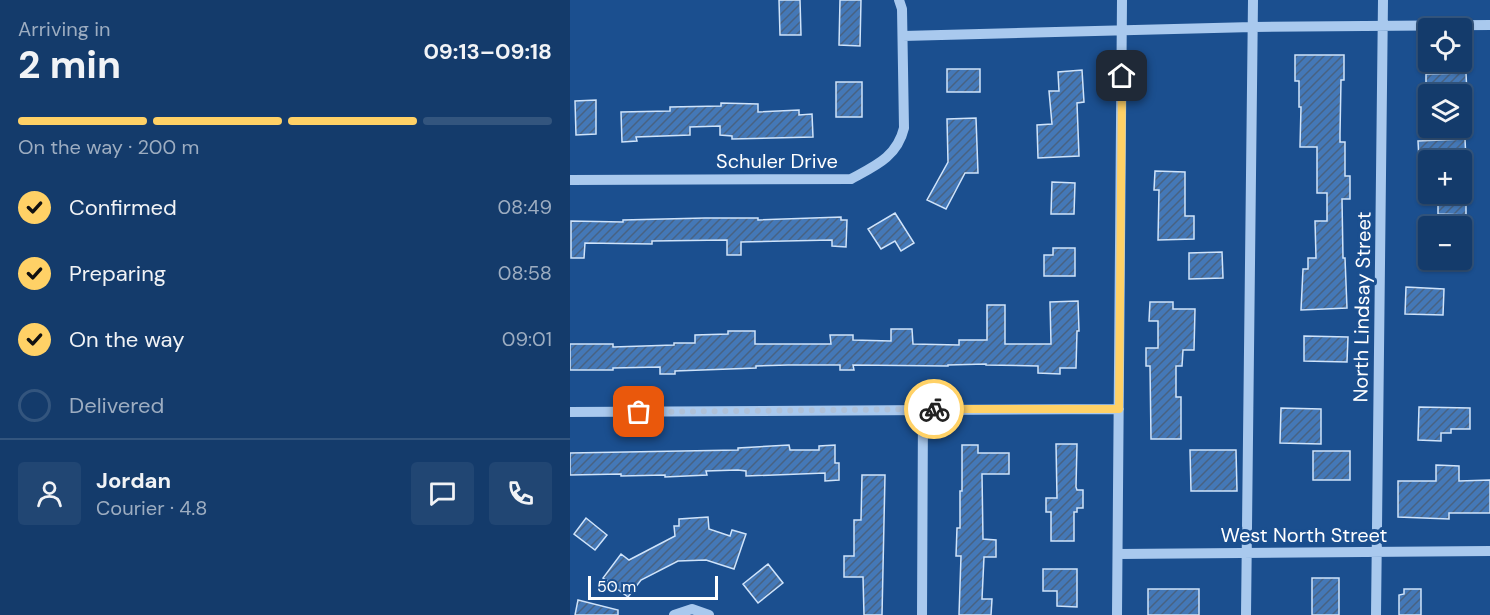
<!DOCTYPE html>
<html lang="en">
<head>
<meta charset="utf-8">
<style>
	body { margin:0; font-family:"DM Sans",sans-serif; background:#214673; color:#f1f3f6; height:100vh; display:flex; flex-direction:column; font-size:22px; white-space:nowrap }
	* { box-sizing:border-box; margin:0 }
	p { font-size:20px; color:#9dadc1 }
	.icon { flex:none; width:33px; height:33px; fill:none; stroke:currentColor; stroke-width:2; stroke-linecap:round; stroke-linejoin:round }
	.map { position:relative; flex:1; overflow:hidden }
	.details { display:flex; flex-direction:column; background:#143b6b; width:570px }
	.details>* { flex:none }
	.controls { position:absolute; left:848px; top:18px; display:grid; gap:12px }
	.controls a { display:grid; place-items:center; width:54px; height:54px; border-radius:6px; background:#143b6b; box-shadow:0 2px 4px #0004,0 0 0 2px #33557e; font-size:30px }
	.scale { position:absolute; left:18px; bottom:15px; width:130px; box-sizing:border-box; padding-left:6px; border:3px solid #fff; border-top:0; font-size:16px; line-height:21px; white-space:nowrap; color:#fff; -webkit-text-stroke:4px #1b4f8f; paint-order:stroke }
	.pin { position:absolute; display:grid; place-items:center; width:51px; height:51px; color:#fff; margin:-26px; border-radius:12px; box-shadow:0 3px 9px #0006 }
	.courier { position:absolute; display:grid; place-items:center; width:60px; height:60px; margin:-30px; border:4px solid #ffd166; border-radius:50%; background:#fff; color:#222; box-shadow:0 2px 8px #0007 }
	.headline em { font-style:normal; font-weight:700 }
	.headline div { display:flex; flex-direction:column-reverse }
	.headline { display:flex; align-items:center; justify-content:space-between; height:102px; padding:0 18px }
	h1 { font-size:39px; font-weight:700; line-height:45px }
	.bar { display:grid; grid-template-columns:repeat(4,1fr); gap:9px 6px; align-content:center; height:72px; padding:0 18px }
	.bar i { height:8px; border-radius:4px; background:#33557e }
	.bar .on { background:#ffd166 }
	.bar p { grid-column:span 4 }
	.line { display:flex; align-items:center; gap:15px; padding:0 18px; border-top:2px solid #33557e }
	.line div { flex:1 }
	.round { display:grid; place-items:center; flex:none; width:63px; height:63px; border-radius:6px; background:#214673 }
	ol { padding:0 18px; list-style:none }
	li { display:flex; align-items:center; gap:18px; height:66px }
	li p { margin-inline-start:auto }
	li .icon { padding:6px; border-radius:50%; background:#ffd166; color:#111; stroke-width:4 }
	li:last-child { color:#9dadc1 }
	li i { width:33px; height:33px; border:3px solid #33557e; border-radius:50% }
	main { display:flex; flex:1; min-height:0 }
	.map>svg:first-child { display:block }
	.building { fill:url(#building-hatch); stroke:#cfe3fa; stroke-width:1.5 }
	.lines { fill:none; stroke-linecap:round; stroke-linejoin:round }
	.minor { stroke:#a9c9ee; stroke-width:10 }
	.done { stroke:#afc1d8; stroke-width:6; stroke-dasharray:0 10.8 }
	.route { stroke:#ffd166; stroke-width:8 }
	.labels { text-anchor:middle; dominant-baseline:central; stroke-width:6; stroke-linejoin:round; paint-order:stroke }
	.street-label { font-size:20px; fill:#fff; stroke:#1b4f8f }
</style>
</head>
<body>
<main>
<section class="details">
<div class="headline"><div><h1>2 min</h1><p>Arriving in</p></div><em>09:13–09:18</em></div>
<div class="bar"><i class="on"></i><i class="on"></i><i class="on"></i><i></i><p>On the way · 200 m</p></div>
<ol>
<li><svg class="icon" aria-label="check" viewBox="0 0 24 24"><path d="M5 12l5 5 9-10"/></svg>Confirmed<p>08:49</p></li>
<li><svg class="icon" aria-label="check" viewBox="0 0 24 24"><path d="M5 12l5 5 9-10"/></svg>Preparing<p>08:58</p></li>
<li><svg class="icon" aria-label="check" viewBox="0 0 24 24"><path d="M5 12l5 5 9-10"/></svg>On the way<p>09:01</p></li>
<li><i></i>Delivered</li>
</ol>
<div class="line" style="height:108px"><a class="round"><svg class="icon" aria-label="person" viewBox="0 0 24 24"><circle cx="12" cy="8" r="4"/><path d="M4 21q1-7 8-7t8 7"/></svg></a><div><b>Jordan</b><p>Courier · 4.8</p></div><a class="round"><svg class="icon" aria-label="chat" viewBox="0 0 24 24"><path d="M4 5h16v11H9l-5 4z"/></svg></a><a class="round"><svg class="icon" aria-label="phone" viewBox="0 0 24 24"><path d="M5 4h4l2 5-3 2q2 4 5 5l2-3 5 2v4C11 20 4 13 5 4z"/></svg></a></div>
</section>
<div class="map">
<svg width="920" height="615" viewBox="0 0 920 615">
	<defs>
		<pattern id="building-hatch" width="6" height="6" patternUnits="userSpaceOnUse" patternTransform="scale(1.5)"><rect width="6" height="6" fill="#4478b7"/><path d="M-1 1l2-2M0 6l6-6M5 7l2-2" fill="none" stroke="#486282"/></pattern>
	</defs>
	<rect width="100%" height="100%" fill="#1b4f8f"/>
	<path class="building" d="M209,0h21l1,35h-21z
		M270,0h21l-1,46 -21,-1z
		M725,55h49v25h-3l-1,54v8h5v34h5v23h-8l1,59h2l2,50 -46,2 2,-41h5v-11h8l-1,-37h12v-28h-10v-46h-17l1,-40h-2v-26h-4z
		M377,69h33v23h-33z
		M512,70l2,32 -7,1 2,53 -41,2 -1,-33 15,-1 -3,-33h10l-1,-19z
		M896,73l1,21h-41v-20z
		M266,82h26v35h-26z
		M26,100v34l-20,1 -1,-34z
		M151,103l37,1v8l41,-2v5l13,-1 1,23 -81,2v-3l-12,-1v-9l-30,1v8l-54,2 1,4 -15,1 -1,-30 49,-1v-4l51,-1z
		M406,118l2,55h-13l-19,36 -19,-9 21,-38 -1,-43z
		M895,139l1,21h-47l-1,-19z
		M585,171l30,1v44h9v23l-36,1 1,-50h-5z
		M482,182l23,1 -1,31h-23z
		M868,194h28v21l-28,-1z
		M325,213l19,30 -13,8 -6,-10 -14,8 -13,-20z
		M271,217v3h6l-1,27 -14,-1v-6l-91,2v13h-14v-15l-75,1v3l-67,-1 -1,15h-13v-37l52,1v-2l82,-2h53v2z
		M483,248h22v28h-31v-21h9z
		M652,252l1,26 -34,1v-26z
		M836,287l38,2 -1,26 -38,-1z
		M508,301l1,30h-2l-1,37h-16v6l-22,-1v-7l-52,-1v-1l-38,1v1l-95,-1 1,5h-14v-5h-52l-32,1v2l-81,3v3h-15v-7l-47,1v2h-43v-26h43v3l61,-2v-2h21v-8l33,-1v-3h27v13h76l-1,-9h23v5l38,1v-12h21l1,15 46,1v-5h28v-35h18v39h46l-1,-42z
		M580,302h23v7h22l-1,41h-11l-1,16h-6v31h5v42h-30l-1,-73h-4v-18h12v-27h-9z
		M734,336l44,1 -1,25 -43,-1z
		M849,407l51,1v21h-19v4h-10v8l-23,-1z
		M711,408l40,1v35l-41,-1z
		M486,444h21l-1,43 1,3h6v18h-6v4h-3v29h-23v-29h-5v-14h11z
		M219,445l1,5h29v-4l16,-1v18h4v17l-14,1v-8l-79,3v-5l-8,-1 -32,1 1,4 -42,2v-2l-44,1v-2l-51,1v-22l168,-3v-2z
		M392,445h16v8h31v21h-27l1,65 13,1v17h-12l-2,42h10l-1,16h-32l2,-59h-5l1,-28h3v-37h2z
		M620,450h46l1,41h-46z
		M743,451h37v29h-37z
		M866,465l23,1v15l31,-1v33h-41v6l-51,-2v-36h38z
		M292,475h23l-3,140h-18l-1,-38h-19v-21h10v-36h7z
		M138,517l1,12 21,7 2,-6 14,4 -12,35 -28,-9 -28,1 -37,19 -13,17 -25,-19 18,-24 8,6 46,-24 -1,-10h5v-7z
		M16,518l21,17 -12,15 -21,-16z
		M198,564l15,19 -25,20 -15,-19z
		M473,569h34v38l-20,-1v-15h-14z
		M742,578h27v37h-27z
		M578,589h51v26h-51z
		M834,589h17v26h-22v-20l5,-1z
		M8,600l40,10v5h-43z"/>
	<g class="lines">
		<path class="minor" d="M333,36l350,-9 237,-2
			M0,180l281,-1c24,-13 46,-22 53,-51l-2,-119 -3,-9
			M0,412l549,-3
			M548,554l372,-3
			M104,615l18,-6 17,6
			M352,615l1,-206
			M547,615l5,-615
			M676,615l7,-615
			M806,615l7,-615"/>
	</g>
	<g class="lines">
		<path class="done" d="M69,412l295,-3"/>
		<path class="route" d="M364,409h185l3,-333"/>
	</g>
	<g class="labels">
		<g class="street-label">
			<text x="207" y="161">Schuler Drive</text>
			<text transform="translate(792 307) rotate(-89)">North Lindsay Street</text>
			<text x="734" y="535">West North Street</text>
		</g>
	</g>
</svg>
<div class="controls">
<a><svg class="icon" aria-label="locate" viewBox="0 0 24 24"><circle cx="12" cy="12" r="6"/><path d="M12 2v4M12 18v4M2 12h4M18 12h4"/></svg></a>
<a><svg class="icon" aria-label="layers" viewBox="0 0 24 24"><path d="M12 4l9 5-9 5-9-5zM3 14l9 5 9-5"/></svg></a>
<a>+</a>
<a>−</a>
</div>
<div class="scale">50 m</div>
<div class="pin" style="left:69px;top:412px;background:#ea580c"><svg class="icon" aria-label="bag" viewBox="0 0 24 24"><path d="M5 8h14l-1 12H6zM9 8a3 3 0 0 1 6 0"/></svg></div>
<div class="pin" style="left:552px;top:76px;background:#1f2937"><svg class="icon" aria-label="home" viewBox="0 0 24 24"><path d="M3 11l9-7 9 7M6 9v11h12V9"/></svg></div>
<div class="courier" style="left:364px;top:409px"><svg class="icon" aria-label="bike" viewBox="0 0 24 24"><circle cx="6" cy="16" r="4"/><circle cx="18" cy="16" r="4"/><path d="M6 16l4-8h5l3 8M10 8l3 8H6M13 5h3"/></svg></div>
</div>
</main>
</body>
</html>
